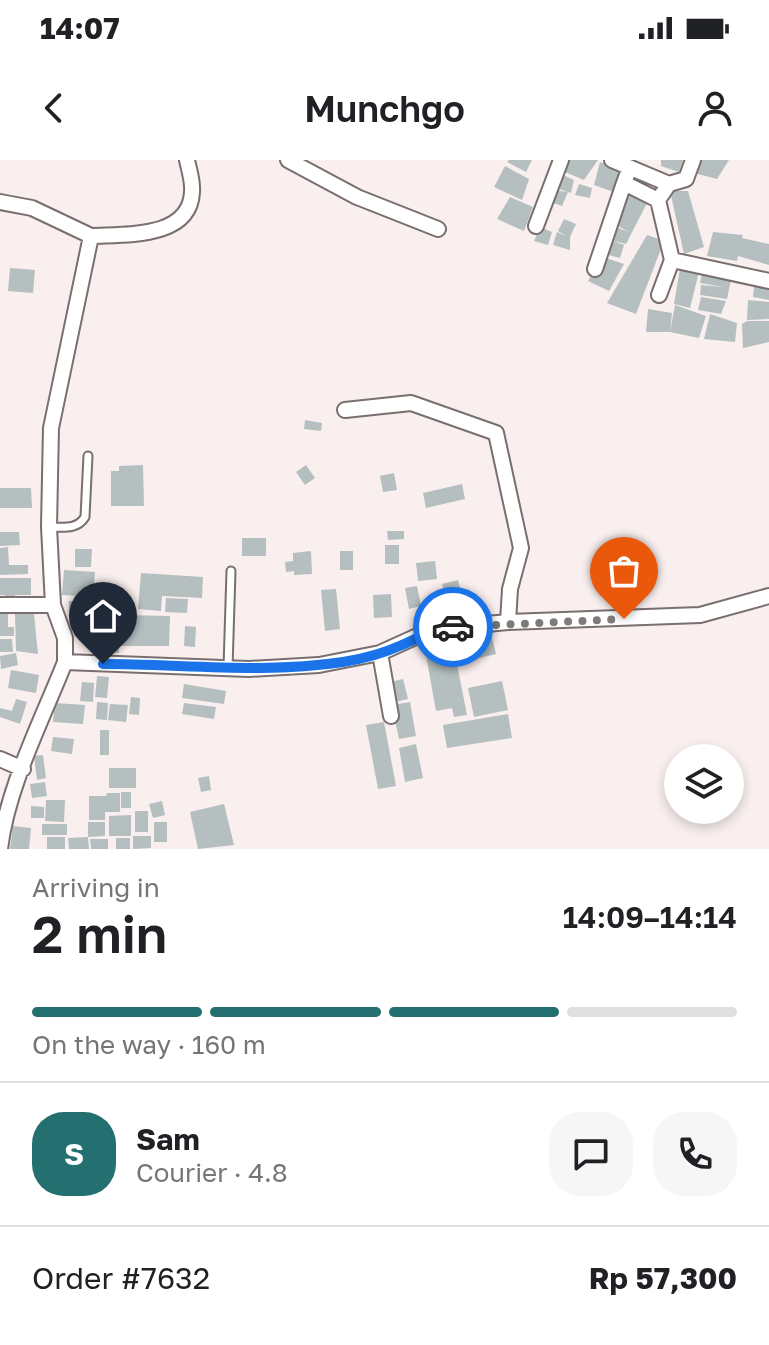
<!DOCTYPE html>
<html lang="en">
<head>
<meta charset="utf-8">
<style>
	body { margin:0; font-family:"Golos Text",sans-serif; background:#f6f6f6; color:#202124; height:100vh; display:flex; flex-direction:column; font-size:30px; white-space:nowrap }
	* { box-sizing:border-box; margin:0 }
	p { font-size:26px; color:#757577 }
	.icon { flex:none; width:44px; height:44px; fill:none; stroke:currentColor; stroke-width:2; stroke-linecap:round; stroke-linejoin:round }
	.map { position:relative; height:689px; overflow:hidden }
	.side { display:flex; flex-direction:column; background:#fff; flex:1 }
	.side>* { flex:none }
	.controls { position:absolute; left:664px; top:584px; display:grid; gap:16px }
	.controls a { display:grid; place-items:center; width:80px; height:80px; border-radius:50%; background:#fff; box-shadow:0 4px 12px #0003; font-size:40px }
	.pin { position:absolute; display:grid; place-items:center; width:68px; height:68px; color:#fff; margin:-82px -34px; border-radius:50% 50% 50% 0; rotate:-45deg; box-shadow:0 0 8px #0007 }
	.pin .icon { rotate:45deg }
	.courier { position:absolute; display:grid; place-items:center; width:80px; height:80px; margin:-40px; border:6px solid #1a73e8; border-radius:50%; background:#fff; color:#222; box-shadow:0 2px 10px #0007 }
	.headline em { font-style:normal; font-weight:600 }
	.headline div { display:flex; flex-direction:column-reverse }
	.headline { display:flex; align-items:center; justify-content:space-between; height:136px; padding:0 32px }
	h1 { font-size:52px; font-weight:600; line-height:60px }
	.bar { display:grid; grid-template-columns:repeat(4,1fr); gap:12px 8px; align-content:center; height:96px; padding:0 32px }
	.bar i { height:10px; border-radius:6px; background:#e0e0e0 }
	.bar .active { background:#246f70 }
	.bar p { grid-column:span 4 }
	.line { display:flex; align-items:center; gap:20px; padding:0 32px; border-top:2px solid #e0e0e0 }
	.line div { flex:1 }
	.round { display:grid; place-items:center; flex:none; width:84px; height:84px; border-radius:32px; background:#f6f6f6 }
	.status { display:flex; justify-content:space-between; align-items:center; height:56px; padding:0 40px; background:#fff; direction:ltr }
	.status svg { height:22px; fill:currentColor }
	header { display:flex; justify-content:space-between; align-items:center; height:104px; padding:0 32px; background:#fff; font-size:36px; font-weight:600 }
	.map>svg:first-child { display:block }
	.building { fill:#b5bfbf }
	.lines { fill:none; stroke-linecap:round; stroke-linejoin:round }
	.service-casing { stroke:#786f6e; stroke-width:11 }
	.minor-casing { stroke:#786f6e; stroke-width:18 }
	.service { stroke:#fff; stroke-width:7 }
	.minor { stroke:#fff; stroke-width:14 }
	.done { stroke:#7f7978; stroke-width:8; stroke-dasharray:0 14.4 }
	.route { stroke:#1a73e8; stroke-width:10 }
</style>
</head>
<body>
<div class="status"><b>14:07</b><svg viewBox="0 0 49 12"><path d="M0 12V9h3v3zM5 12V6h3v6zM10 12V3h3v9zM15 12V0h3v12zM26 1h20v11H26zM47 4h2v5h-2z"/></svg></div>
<header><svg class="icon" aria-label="back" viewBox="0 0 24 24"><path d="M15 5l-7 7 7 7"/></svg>Munchgo<svg class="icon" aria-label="person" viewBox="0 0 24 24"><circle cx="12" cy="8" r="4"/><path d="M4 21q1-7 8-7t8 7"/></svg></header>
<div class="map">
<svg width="769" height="689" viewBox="0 0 769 689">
	<rect width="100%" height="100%" fill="#f9efee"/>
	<path class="building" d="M509,0h23l-6,12 -19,-10z
		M564,0h34l-14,20 -24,-10z
		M661,0h22l-4,12 -18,-6z
		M701,0h28l-12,19 -23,-6z
		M600,2l25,10 -6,22 -25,-9z
		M505,6l24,13 -7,21 -28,-13z
		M559,13l15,7 -3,13 -18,-6z
		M579,24l13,4 -2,10 -15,-3z
		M552,30l16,2 -6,14 -15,-5z
		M670,31h18l16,56 -20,7z
		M628,34l19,9 -21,41 -15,-4 13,5 -4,13 -15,-4 10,-27 14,5 -13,-7z
		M510,37l23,10 -9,24 -27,-12z
		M564,59l12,5 -6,13v13l-17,-5 4,-13 9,4 -8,-5z
		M540,67l12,5 -4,13 -14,-4z
		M713,72l30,3 -1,3 27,6v21l-31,-9 -1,5 -30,-5z
		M647,75l17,6 -28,73 -29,-11z
		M603,97l21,7 -15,27 -21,-10z
		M681,103l19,5 -10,40 -16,-4z
		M10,108l25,2 -2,23 -25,-2z
		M703,108l29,7 -5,24 -27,-4 1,-10 23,2 -24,-4z
		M755,119l14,4v17l-16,-3z
		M701,137l25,4 -5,13 -23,-4z
		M748,140l21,2v17l-22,1z
		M675,145l31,11 -7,22 -29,-6z
		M648,149l24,4 -2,19h-24z
		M710,154l27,9 -2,19 -31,-3z
		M747,161h22v21l-26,6 -1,-24z
		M305,260l17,3 -1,8 -17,-2z
		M143,305l1,41h-33v-35h8v-5z
		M306,305l9,13 -10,7 -9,-13z
		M394,313l3,17 -14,2 -3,-16z
		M462,324l3,15 -39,9 -3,-15z
		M0,328h31l1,20h-32z
		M387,371h17v8l-16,1z
		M0,372h19l1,13 -20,1z
		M242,378h24v18h-24z
		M385,385h14v19h-14z
		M8,387l1,18h19v9l-28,1v-27z
		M75,389h17l-1,18h-16z
		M311,391l1,23 -18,1v-4l-8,1 -1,-10 8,-1v-8z
		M340,391h13v19h-13z
		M435,401l2,18 -19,2 -2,-18z
		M64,410l31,2 -2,25 -31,-2z
		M141,413l62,4 -1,21 -40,-2 -1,15 -23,-2z
		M0,418h31v17h-16v5l-10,1v-6h-5z
		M458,420l6,24 -15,4 -7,-24z
		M417,426l4,20 -12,3 -4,-21z
		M336,429l4,40 -15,2 -4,-41z
		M391,434l1,23 -18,1 -1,-23z
		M166,438l22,1 -1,14 -22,-1z
		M69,441h23v18h-23z
		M0,452h8v15h6v9h-14z
		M15,454h19l4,40 -22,-3z
		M122,455l48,1 -1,30h-48z
		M100,460h19v33h-19z
		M185,466l11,1 -1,20 -11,-1z
		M490,469l6,25 -20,5 -6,-25z
		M0,479h12l1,13h-13z
		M454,489l13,66 -13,2 -2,-9 -16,3 -10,-56z
		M16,493l2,12 -17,4 -1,-13z
		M11,510l28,5 -3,18 -28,-5z
		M97,516l12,1 -2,21 -12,-1z
		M403,519l5,20 -13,3 -5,-20z
		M502,521l6,29 -34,7 -6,-29z
		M82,522l12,1 -1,19 -13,-1z
		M184,524l42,7 -2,13 -42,-6z
		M131,537l9,1 -1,17 -10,-1z
		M16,539l11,3 -7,22 -20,-7v-9l12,3z
		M97,542l11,1 -1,17 -11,-1z
		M410,542l6,34 -17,3 -7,-34z
		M55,543l30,2 -2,19 -30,-2z
		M184,543l32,4 -2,12 -32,-5z
		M110,544l18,1 -2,17 -18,-2z
		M508,554l4,24 -65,10 -4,-23z
		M384,562l12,64 -18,3 -12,-64z
		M100,570h9v25h-9z
		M53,577l21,2 -2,15 -21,-3z
		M416,584l7,34 -18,4 -6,-34z
		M43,595l3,23 -9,2 -3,-24z
		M109,608h27v20h-27z
		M209,616l2,14 -10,2 -3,-14z
		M45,622l2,14 -15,2 -2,-14z
		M121,632h10v16h-10z
		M107,633h13v19h-15v8h-16v-24h17z
		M46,640h19l-1,22 -19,-1z
		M162,641l3,14 -12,3 -4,-14z
		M224,644l10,41 -36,4 -8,-37z
		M31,646l13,1v11h-13z
		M135,651h13v21h-13z
		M131,655v21h-22v-20z
		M88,662h17v14l-17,1z
		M154,662h13v20h-13z
		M42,664h25v11h-25z
		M13,666l18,2 -2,21h-19z
		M133,676h18v12l-18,1z
		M47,677h18v12h-18z
		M88,677l1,12h-20l-1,-11z
		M116,678h14v11h-14z
		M90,679h18v10h-17z"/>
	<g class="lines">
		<g class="service-casing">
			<path id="service" d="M49,367c14,0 28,3 36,-10l3,-61
				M228,508l3,-97"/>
		</g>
		<g class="minor-casing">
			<path id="minor" d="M288,0l69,37 81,32
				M612,0l57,24 -11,16 14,60 97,21
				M627,15l-3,8 34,17
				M669,24l17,-5 7,-19
				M0,42l32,6 59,28
				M536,66l25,-66
				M595,109l29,-86
				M659,135l13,-35
				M345,250l66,-7 85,30 25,115 -11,41 -2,33
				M0,445h53l12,33v24c-23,58 -58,126 -65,187
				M53,445l-4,-78 2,-99 40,-192c34,-2 99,3 101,-44 1,-11 -3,-22 -5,-32
				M380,493l11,63
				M65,502l184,7 70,-4 61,-12 53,-24 75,-7 192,-7 69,-19
				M0,599l23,10"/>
		</g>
		<use href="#service" class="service"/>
		<use href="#minor" class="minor"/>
	</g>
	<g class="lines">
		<path class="done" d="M453,467l171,-8"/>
		<path class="route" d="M103,504c80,0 160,10 240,-2 19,-3 41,-9 59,-17 20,-8 27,-16 51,-18"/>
	</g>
</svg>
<div class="controls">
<a><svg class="icon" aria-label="layers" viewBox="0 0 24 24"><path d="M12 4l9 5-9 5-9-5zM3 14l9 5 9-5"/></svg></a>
</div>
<div class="pin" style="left:624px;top:459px;background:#ea580c"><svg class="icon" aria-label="bag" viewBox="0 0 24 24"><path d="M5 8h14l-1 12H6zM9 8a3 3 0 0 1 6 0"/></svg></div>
<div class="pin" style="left:103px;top:504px;background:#1f2937"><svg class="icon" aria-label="home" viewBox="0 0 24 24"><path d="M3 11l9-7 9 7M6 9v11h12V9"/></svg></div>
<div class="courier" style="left:453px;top:467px"><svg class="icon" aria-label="car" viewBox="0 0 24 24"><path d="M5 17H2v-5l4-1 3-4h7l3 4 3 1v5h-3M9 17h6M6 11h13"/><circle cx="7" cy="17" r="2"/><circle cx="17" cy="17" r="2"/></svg></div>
</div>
<section class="side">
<div class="headline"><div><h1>2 min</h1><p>Arriving in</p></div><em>14:09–14:14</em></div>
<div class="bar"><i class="active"></i><i class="active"></i><i class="active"></i><i></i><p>On the way · 160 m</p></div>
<div class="line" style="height:144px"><b class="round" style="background:#246f70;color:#fff">S</b><div><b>Sam</b><p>Courier · 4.8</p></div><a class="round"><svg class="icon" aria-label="chat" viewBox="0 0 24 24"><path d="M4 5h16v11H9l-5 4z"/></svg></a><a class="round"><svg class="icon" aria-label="phone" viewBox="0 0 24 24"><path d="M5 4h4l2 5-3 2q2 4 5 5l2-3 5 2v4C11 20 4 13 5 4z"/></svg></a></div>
<div class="line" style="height:104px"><div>Order #7632</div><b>Rp 57,300</b></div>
</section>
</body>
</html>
